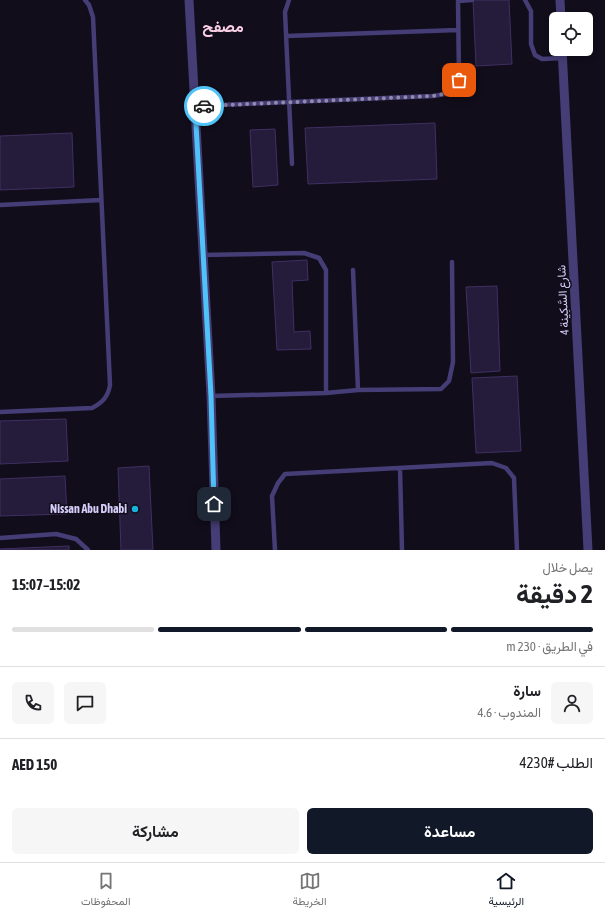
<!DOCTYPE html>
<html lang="ar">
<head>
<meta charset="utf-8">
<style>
	body { margin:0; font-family:"Asap Condensed",Vazirmatn,sans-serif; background:#f6f6f6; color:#202124; direction:rtl; height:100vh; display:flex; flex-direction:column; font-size:15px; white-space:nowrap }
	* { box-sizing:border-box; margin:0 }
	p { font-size:13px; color:#757577 }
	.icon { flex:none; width:22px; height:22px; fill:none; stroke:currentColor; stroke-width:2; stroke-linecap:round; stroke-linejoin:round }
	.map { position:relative; height:550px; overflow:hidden; direction:ltr }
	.panel { display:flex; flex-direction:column; background:#fff; flex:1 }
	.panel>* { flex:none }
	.buttons { position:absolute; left:549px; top:12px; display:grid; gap:8px }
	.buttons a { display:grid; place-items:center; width:44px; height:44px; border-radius:6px; background:#fff; box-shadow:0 2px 6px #0003; font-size:20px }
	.pin { position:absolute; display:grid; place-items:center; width:34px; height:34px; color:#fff; margin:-17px; border-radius:8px; box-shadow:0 2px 6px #0006 }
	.courier { position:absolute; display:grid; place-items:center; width:40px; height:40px; margin:-20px; border:3px solid #4fc3f7; border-radius:50%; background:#fff; color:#222; box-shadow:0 1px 5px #0007 }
	.overview em { font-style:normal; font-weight:700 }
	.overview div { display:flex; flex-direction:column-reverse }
	.overview { display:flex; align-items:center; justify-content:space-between; height:68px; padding:0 12px }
	h1 { font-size:26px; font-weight:700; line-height:30px }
	.bar { display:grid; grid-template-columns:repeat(4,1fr); gap:6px 4px; align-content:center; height:48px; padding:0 12px }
	.bar i { height:5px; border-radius:3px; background:#e0e0e0 }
	.bar .current { background:#111827 }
	.bar p { grid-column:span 4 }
	.line { display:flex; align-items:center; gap:10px; padding:0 12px; border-top:1px solid #e0e0e0 }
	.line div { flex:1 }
	.round { display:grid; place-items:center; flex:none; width:42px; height:42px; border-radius:6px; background:#f6f6f6 }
	.primary-button { display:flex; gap:8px; margin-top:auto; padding:8px 12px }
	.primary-button a { flex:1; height:46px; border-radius:6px; background:#111827; color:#fff; font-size:16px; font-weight:700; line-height:46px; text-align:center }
	.primary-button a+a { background:#f6f6f6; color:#202124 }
	.tab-bar { display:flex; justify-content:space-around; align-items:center; height:56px; border-top:1px solid #e0e0e0; background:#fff; font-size:11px; color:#757577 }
	.tab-bar a { display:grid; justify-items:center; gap:2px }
	.tab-bar .current { color:#111827 }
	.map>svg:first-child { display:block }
	.building { fill:#251b3a; stroke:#403063 }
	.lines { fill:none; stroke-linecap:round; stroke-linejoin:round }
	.service { stroke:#453d75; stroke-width:4.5 }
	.minor { stroke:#453d75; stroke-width:9 }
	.done { stroke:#928aab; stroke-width:4; stroke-dasharray:0 7.2 }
	.route { stroke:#4fc3f7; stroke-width:5 }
	.poi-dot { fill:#18b2da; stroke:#110d1b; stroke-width:1.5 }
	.labels { text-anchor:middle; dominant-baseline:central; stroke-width:3; stroke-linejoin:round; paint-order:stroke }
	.street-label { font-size:12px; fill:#d7cdf9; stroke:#110d1b }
	.poi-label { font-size:12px; font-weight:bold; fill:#d7cdf9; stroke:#110d1b; text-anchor:end }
	.district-label { font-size:16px; font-weight:bold; fill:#facfe5; stroke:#110d1b }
</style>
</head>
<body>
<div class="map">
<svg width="605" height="550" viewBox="0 0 605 550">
	<rect width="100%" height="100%" fill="#110d1b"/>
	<path class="building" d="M473,0h36l3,64 -36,2z
		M435,123l2,56 -129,5 -3,-56z
		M275,129l3,56 -25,2 -3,-57z
		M72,133l2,54 -74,3v-54z
		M307,260l1,20 -16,1 2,51 16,-1 1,18 -34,1 -5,-88z
		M497,286l3,85 -29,2 -5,-86z
		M517,376l4,75 -45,2 -4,-75z
		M66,419l2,42 -68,3v-43z
		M149,466l4,84h-32l-3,-82z
		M65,476l2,38 -67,2v-37z
		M69,546v4h-69v-1z"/>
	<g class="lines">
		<path class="service" d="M289,0l-4,12 7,152
			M525,0l6,11v33l4,11 7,4 21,-1
			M458,1l14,-1
			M286,36l172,-6
			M195,106l238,-10 18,-3 8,-13 -1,-80
			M0,205l101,-5
			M202,255l102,-2 15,5 7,12v123
			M353,270l5,120
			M211,396l115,-3 32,-3 83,-1 8,-8 4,-19 -1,-100
			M0,412l92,-4c10,-5 16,-11 18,-23l-17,-368 -4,-12 -4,-5
			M400,468l2,82
			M0,538l56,-4 20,5 12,11
			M275,550l-3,-54 6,-13 7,-9 207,-11 14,5 8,10 3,72"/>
		<path class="minor" d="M189,0l22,396 5,154
			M560,0l1,19
			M562,49l26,501"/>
	</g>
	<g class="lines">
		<path class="done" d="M204,106l229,-10 18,-3 8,-13"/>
		<path class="route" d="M204,106h-9l16,290 3,108"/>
	</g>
	<circle class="poi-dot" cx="135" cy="509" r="4"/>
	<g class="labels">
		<g class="street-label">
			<text transform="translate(563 300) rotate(-93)">شارع السَّكِينة 4</text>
		</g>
		<g class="poi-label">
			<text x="127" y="509">Nissan Abu Dhabi</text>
		</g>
		<g class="district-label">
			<text x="223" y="26">مصفح</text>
		</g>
	</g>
</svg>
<div class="buttons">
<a><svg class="icon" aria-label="locate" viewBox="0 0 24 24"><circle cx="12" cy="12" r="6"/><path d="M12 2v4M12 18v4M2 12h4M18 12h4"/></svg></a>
</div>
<div class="pin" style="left:459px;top:80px;background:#ea580c"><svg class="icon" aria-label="bag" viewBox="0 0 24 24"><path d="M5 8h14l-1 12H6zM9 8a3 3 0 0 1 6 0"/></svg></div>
<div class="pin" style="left:214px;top:504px;background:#1f2937"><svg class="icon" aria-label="home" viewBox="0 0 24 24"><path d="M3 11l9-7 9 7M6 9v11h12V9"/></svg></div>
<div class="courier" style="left:204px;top:106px"><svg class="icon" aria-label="car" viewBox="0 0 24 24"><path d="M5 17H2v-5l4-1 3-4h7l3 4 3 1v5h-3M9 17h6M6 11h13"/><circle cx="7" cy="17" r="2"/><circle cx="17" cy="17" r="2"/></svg></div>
</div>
<section class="panel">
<div class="overview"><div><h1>2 دقيقة</h1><p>يصل خلال</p></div><em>15:02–15:07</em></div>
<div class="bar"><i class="current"></i><i class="current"></i><i class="current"></i><i></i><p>في الطريق · 230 m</p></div>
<div class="line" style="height:72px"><a class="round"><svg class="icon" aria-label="person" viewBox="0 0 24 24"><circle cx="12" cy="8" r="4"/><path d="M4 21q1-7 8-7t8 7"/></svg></a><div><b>سارة</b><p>المندوب · 4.6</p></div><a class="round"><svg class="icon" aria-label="chat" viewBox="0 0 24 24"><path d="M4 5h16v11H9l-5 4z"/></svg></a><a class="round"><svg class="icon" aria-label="phone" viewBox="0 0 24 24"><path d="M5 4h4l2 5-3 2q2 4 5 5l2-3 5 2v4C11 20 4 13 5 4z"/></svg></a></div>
<div class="line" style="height:52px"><div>الطلب #4230</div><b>AED 150</b></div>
<div class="primary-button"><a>مساعدة</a><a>مشاركة</a></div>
</section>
<nav class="tab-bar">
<a class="current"><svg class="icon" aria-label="home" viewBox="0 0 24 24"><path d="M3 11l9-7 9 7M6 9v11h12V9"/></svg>الرئيسية</a>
<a><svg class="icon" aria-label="map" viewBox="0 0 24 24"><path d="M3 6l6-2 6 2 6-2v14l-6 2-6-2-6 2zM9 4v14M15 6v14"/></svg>الخريطة</a>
<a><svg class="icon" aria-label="saved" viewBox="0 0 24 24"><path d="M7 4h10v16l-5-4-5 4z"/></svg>المحفوظات</a>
</nav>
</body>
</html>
